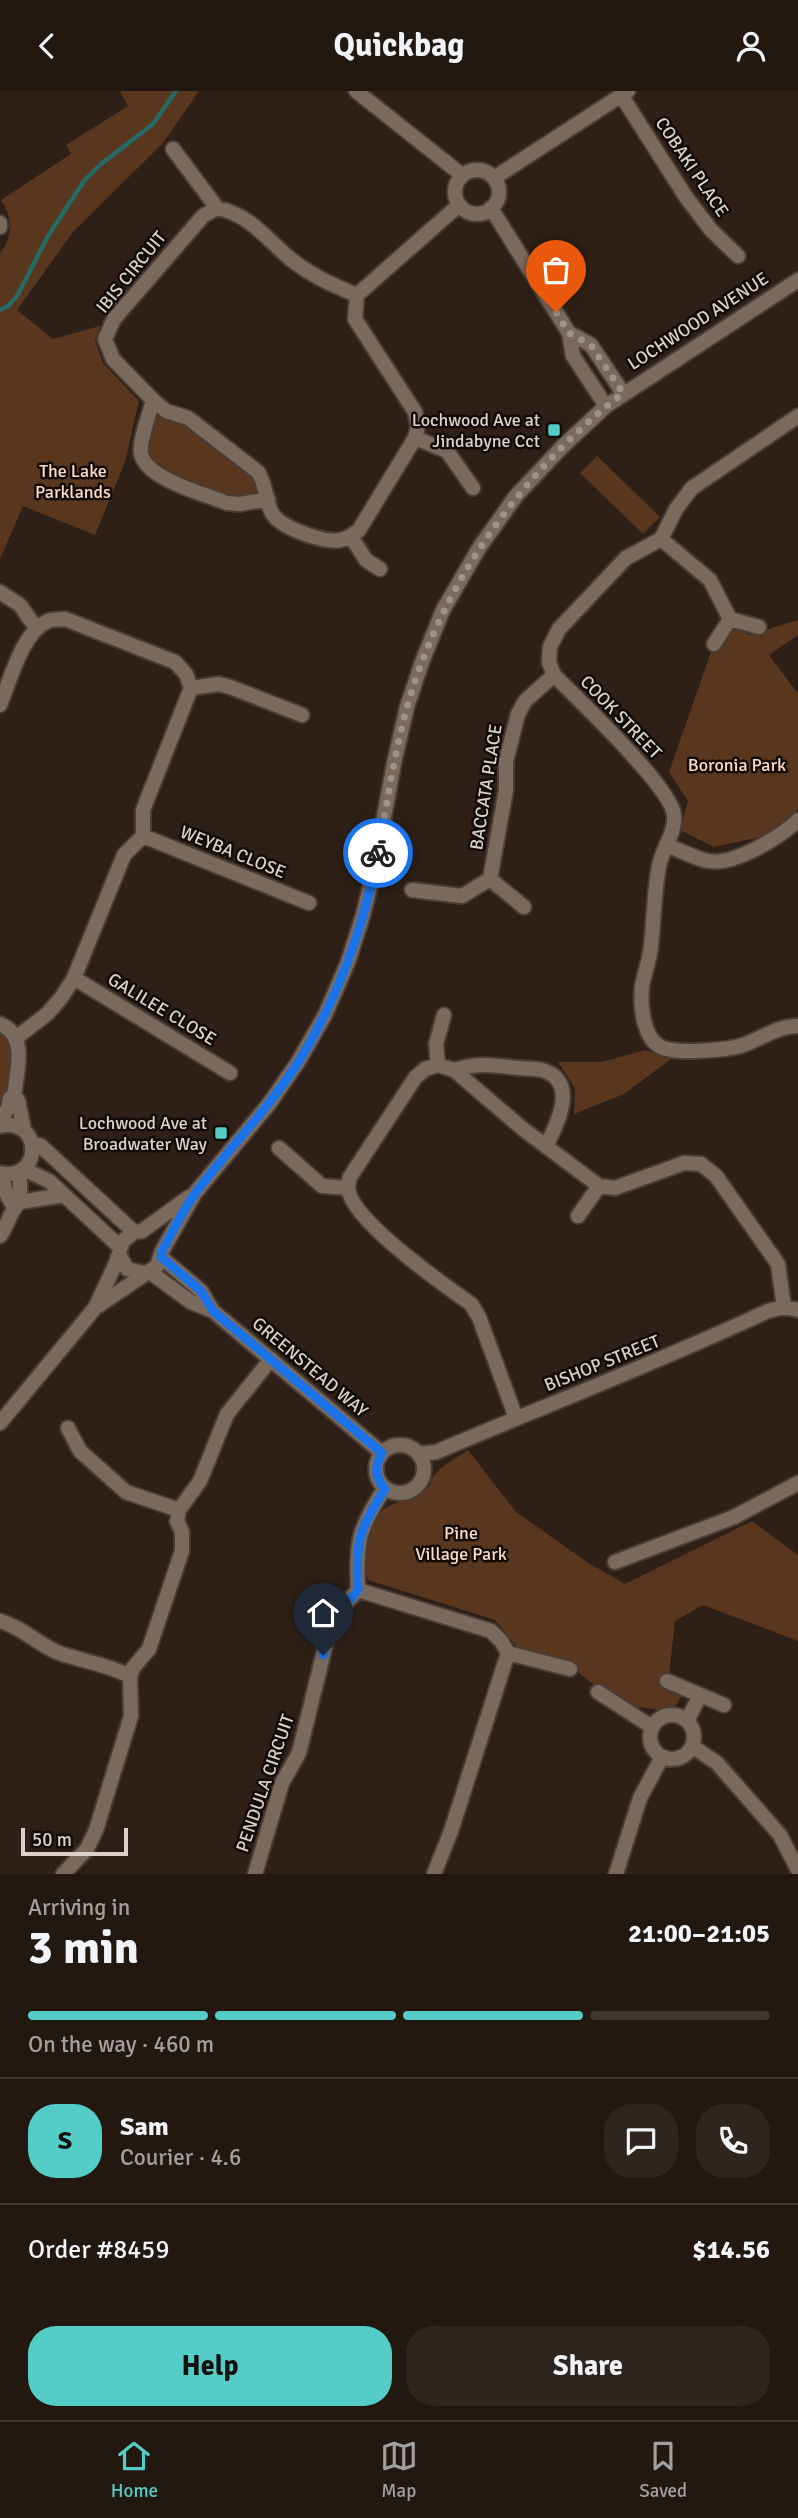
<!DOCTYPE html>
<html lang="en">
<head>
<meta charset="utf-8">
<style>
	body { margin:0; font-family:Signika,sans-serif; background:#2e251e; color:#f1f3f6; height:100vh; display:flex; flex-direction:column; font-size:26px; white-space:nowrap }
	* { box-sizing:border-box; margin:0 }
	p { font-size:23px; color:#a2a09f }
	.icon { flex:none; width:38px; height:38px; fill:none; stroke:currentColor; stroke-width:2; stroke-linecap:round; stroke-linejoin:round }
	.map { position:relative; height:1783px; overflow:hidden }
	.side { display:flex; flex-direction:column; background:#221810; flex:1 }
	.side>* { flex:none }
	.scale { position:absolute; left:21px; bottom:18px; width:107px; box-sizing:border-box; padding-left:7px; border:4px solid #dbd1ca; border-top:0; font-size:19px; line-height:24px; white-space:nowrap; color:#dbd1ca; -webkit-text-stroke:5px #120b07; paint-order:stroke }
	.pin { position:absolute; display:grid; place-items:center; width:60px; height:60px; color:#fff; margin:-72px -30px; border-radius:50% 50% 50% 0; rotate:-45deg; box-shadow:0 0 7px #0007 }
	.pin .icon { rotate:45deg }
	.courier { position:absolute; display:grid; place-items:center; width:70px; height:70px; margin:-35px; border:5px solid #1a73e8; border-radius:50%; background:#fff; color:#222; box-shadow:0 2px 9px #0007 }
	.headline em { font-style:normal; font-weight:700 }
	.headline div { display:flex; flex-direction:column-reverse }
	.headline { display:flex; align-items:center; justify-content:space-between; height:119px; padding:0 28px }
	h1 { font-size:46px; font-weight:700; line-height:52px }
	.bar { display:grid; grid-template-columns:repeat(4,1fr); gap:10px 7px; align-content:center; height:84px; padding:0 28px }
	.bar i { height:9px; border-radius:5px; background:#3f3730 }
	.bar .selected { background:#54cdc7 }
	.bar p { grid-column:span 4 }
	.line { display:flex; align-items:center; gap:18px; padding:0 28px; border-top:2px solid #3f3730 }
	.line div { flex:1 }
	.round { display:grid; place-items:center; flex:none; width:74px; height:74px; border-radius:28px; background:#2e251e }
	.action { display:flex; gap:14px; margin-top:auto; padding:14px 28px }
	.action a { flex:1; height:80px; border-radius:28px; background:#54cdc7; color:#111; font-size:28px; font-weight:700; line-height:80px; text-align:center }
	.action a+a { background:#2e251e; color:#f1f3f6 }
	header { display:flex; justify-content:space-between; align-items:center; height:91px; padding:0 28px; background:#221810; font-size:32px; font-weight:700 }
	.dock { display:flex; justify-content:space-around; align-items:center; height:98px; border-top:2px solid #3f3730; background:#221810; font-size:19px; color:#a2a09f }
	.dock a { display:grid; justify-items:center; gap:4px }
	.dock .selected { color:#54cdc7 }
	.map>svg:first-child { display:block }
	.green { fill:#58371e }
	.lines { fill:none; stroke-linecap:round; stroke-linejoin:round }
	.stream { stroke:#256a66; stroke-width:4.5 }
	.minor-casing { stroke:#493d36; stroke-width:18 }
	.minor { stroke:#7a695d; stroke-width:14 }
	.done { stroke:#9e938b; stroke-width:7; stroke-dasharray:0 12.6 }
	.route { stroke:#1a73e8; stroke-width:9 }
	.poi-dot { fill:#54cdc7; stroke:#120b07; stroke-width:2.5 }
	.labels { text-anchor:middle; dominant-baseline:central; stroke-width:5; stroke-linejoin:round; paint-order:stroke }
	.street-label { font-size:18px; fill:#dbd1ca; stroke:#120b07 }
	.poi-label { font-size:18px; fill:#dbd1ca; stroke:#120b07; text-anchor:end }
	.park-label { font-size:18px; fill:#fadbc5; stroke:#120b07 }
</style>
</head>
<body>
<header><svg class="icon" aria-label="back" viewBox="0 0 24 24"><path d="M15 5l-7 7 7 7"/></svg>Quickbag<svg class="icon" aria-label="person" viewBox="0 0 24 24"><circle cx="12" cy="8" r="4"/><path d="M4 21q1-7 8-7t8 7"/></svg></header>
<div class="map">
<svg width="798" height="1783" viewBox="0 0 798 1783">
	<rect width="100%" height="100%" fill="#2e2016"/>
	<path class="green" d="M120,0h79l-36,52 -90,89 -56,78 36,29 47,-13 -5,15 8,22 36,38 -14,61 -30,73 -72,-29 -23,53v-306c14,-17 12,-36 1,-53l70,-46 -5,-9 62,-39z
		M153,309l105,72 10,27 -28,5 -94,-38z
		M597,365l63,61 -17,17 -63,-61z
		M798,529v15l-29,20 29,39v115l-18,18 -20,10 -46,10 -34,-17 8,-29 -19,-29 42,-120 15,-18 12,-6 11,7z
		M0,941c3,4 8,9 10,14 5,14 -4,54 -10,66z
		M645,959l26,9 -47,35 -50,20 1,-26 -17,-26h44z
		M468,1359l48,62 71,50 38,22 127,-63 46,34v86l-95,-36 -28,16 -6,53 13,21 -7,12 -16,3 -23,-3 -46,-25 -19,-16 -53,-18 -23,-28 -127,-40c-7,-24 -5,-61 21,-74 11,-6 30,-8 39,-19 3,-2 3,-7 5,-10 7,-11 24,-19 35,-27z"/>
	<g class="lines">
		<path class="stream" d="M0,219l8,-4 9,-10 31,-60 36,-55 17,-17 52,-40 23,-33"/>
		<g class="minor-casing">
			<path id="minor" d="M356,0l106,84
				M621,4l65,102 25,33 27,26
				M173,58l44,59
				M455 101a22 22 0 1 1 44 0a22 22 0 1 1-44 0Z
				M494,87l134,-87
				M217,117c34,7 50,32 76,53 19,15 41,25 64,34l-2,24 60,93 3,14 -3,12 -56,92c-6,5 -11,9 -19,10 -16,3 -60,-12 -68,-27 -7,-13 -5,-27 -14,-41l-70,-54 -22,-7 -13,-11 -40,-41 -8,-20 9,-20 89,-103z
				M491,117l78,125 4,23 33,50
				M0,132v4
				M357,204l102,-90
				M569,242l22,12 32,48
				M153,309c-3,13 -14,41 -12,53 4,26 64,41 86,50l13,1 28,-5
				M798,325l-106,72 -16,21 -15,30 -35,19 -67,71 -9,18 -1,15 5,13c24,24 118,113 120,140 2,18 -12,34 -15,51 -5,26 -5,54 -8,80 -1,14 -7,27 -9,41 -2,18 1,49 17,59 14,9 69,4 84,-1 20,-7 34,-19 55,-19
				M415,347l32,13 26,37
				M351,446l15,23 14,9
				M661,448l49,41 20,39
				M0,501l20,13 16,23
				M714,553l16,-25 29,8
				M191,597l28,-4 11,3 72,28
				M0,614c10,-24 22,-73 48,-84 5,-2 11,-1 17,-2l110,43 11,12 5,14 -48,122v26l-19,19 -50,123 -13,20 -14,16 -31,24
				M143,745l166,67
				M666,754c14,5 28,13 42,16 26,5 72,-24 90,-41
				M490,788l34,28
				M412,799l50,6 28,-17 16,-89v-29l12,-47 7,-13 29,-26
				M74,887l156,95
				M0,933c28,11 17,47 14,71l-4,3 -2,10 -8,13
				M438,974l-2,-21 8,-29
				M454,979c26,-8 37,-5 64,-2 8,1 19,0 27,3 33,12 12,54 1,75
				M14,1004l4,5 6,30
				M0,1035c43,-9 43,56 0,47
				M32,1052l9,3 93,86
				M279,1057l43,38 26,2
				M23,1078l26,12 71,66
				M0,1083c5,10 6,26 15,32
				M20,1111l44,-7
				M578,1125l21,-30
				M0,1145c8,-11 10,-26 20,-34v-31
				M119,1163l8,15 17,4
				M161,1166l40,34 12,20
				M150,1181l41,30 22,9 169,142
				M95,1217l62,-42 5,-15 33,-58 74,-89 29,-42 27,-47 23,-53 15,-47 12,-49 19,-103 13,-56 15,-45 21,-52 36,-62 37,-52 47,-50 43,-40 192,-126
				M516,1327l-37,-101 -8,-13c-27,-19 -120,-84 -123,-116 0,-4 1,-7 2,-11l65,-99 10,-9 13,-4 16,5 69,59 76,57 16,2 69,-25 17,1 15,12 62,88 6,43
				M0,1332l95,-115 21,-45 7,-22 11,-9 8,-1 47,-34
				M68,1337l12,23 46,41 53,18
				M376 1378a24 24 0 1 1 48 0a24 24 0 1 1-48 0Z
				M419,1363l17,-2c111,-47 223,-90 332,-141l16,-4 14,3
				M615,1471l119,-45 64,-34
				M358,1499l133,41 10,10 7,12 -57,178 -17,43
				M0,1530c23,6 40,26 62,33 25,8 43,10 68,22
				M508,1562l62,16
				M667,1590l57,24
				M598,1601l54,35
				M650 1646a22 22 0 1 1 44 0a22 22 0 1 1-44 0Z
				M687,1630l13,-26
				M692,1655l25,17 63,72 18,35
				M63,1783l24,-25 9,-19 35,-114 -1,-40 3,-8 16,-19 33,-98v-19l-5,-11 2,-11 21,-29 27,-67 44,-55
				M255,1783l27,-91 17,-30 30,-122 10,-21 19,-20c-2,-48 0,-61 27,-102
				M616,1783l24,-76 22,-41"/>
		</g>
		<use href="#minor" class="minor"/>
	</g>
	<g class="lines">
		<path class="done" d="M378,762c9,-49 16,-98 29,-146 36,-126 114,-234 216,-314l-32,-48 -22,-12 -13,-21"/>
		<path class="route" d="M323,1564l9,-33 26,-32c-3,-48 1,-61 27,-101 -10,-12 -11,-22 -3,-36l-169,-142 -12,-20 -40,-34 1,-6c11,-20 21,-42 35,-60 33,-44 72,-83 102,-130 39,-63 65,-135 79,-208"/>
	</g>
	<g class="poi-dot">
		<rect x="547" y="332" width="14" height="14" rx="3.5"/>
		<rect x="214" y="1035" width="14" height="14" rx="3.5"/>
	</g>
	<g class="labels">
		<g class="street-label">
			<text transform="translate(692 76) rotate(56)">COBAKI PLACE</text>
			<text transform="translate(131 181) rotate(-51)">IBIS CIRCUIT</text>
			<text transform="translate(698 230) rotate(-33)">LOCHWOOD AVENUE</text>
			<text transform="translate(621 626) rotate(46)">COOK STREET</text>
			<text transform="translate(486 696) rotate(-81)">BACCATA PLACE</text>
			<text transform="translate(233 761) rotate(22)">WEYBA CLOSE</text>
			<text transform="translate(162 918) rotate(31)">GALILEE CLOSE</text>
			<text transform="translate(602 1272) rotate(-22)">BISHOP STREET</text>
			<text transform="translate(310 1276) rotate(40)">GREENSTEAD WAY</text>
			<text transform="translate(265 1692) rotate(-71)">PENDULA CIRCUIT</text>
		</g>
		<g class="poi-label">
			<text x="540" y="329">Lochwood Ave at<tspan x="540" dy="21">Jindabyne Cct</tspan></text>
			<text x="207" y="1032">Lochwood Ave at<tspan x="207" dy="21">Broadwater Way</tspan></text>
		</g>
		<g class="park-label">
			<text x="73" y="380">The Lake<tspan x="73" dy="21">Parklands</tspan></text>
			<text x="737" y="674">Boronia Park</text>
			<text x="461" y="1442">Pine<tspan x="461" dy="21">Village Park</tspan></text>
		</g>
	</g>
</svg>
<div class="scale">50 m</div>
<div class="pin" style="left:556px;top:221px;background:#ea580c"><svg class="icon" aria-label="bag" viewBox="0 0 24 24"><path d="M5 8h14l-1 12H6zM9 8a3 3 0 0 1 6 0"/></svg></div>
<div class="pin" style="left:323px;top:1564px;background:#1f2937"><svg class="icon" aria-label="home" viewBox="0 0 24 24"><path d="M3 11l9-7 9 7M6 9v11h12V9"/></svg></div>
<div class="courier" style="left:378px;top:762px"><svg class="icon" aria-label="bike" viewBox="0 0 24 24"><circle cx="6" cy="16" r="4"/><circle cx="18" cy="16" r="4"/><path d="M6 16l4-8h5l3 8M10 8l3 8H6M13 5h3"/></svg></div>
</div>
<section class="side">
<div class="headline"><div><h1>3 min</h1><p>Arriving in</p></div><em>21:00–21:05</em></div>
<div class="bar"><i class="selected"></i><i class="selected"></i><i class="selected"></i><i></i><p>On the way · 460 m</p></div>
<div class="line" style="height:126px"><b class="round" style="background:#54cdc7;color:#111">S</b><div><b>Sam</b><p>Courier · 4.6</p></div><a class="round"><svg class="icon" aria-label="chat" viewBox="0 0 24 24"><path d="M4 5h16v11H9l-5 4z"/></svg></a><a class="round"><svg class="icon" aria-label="phone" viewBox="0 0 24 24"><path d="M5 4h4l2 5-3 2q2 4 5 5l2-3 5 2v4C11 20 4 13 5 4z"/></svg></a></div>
<div class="line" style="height:91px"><div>Order #8459</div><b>$14.56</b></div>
<div class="action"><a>Help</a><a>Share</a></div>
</section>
<nav class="dock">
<a class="selected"><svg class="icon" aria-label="home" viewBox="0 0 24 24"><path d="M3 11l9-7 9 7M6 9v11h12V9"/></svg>Home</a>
<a><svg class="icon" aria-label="map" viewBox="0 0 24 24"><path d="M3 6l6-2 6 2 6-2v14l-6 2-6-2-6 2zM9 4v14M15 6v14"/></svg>Map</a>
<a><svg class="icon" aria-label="saved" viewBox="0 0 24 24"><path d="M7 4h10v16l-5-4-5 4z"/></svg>Saved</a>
</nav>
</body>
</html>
